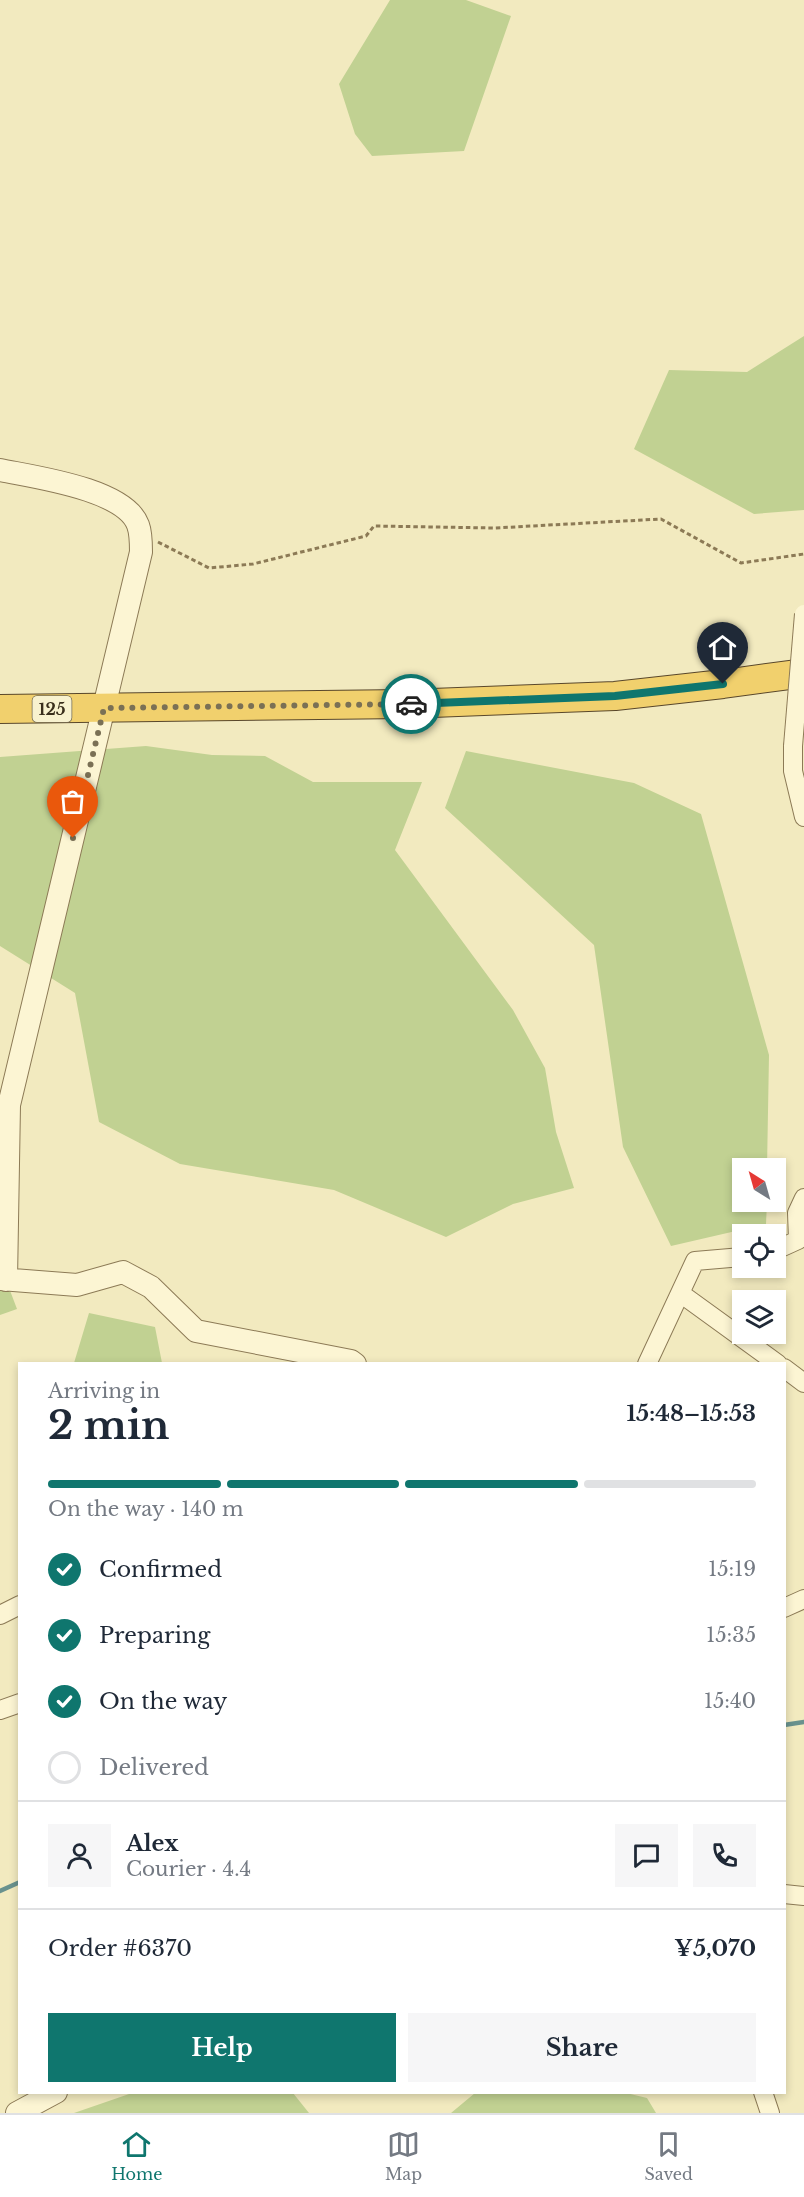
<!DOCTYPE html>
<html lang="en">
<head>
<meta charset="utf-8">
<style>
	body { margin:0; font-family:"Libre Baskerville",serif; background:#f6f6f7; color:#1f2937; height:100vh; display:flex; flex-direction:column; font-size:22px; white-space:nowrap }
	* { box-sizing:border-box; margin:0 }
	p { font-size:20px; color:#747a83 }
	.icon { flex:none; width:33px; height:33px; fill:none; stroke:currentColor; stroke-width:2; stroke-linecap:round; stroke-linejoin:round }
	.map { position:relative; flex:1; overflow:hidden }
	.panel { position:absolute; left:18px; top:1362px; width:768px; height:732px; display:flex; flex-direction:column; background:#fff; border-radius:0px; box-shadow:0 3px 9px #0003 }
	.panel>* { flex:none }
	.needle { width:39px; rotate:323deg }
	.fabs { position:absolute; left:732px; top:1158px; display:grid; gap:12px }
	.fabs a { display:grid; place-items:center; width:54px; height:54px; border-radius:0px; background:#fff; box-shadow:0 3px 9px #0003; font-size:30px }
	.pin { position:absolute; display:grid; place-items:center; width:51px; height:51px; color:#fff; margin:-62px -26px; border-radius:50% 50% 50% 0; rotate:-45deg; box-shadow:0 0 6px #0007 }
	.pin .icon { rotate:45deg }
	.courier { position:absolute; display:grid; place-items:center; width:60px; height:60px; margin:-30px; border:4px solid #0f766e; border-radius:50%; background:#fff; color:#222; box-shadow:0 2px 8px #0007 }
	.head em { font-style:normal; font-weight:700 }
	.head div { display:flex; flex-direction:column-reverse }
	.head { display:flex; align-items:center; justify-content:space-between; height:102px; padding:0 30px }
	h1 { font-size:39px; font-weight:700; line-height:45px }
	.bar { display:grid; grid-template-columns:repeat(4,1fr); gap:9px 6px; align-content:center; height:72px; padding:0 30px }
	.bar i { height:8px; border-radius:4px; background:#e0e1e3 }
	.bar .on { background:#0f766e }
	.bar p { grid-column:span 4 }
	.line { display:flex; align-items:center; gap:15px; padding:0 30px; border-top:2px solid #e0e1e3 }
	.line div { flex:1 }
	.round { display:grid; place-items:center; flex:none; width:63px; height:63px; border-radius:0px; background:#f6f6f7 }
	ol { padding:0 30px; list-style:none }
	li { display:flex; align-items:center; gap:18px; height:66px }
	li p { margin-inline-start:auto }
	li .icon { padding:6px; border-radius:50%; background:#0f766e; color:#fff; stroke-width:4 }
	li:last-child { color:#747a83 }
	li i { width:33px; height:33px; border:3px solid #e0e1e3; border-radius:50% }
	.primary-button { display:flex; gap:12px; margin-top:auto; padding:12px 30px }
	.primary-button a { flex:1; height:69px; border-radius:0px; background:#0f766e; color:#fff; font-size:24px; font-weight:700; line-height:69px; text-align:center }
	.primary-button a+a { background:#f6f6f7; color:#1f2937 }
	.menu { display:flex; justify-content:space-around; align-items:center; height:84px; border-top:2px solid #e0e1e3; background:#fff; font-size:16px; color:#747a83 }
	.menu a { display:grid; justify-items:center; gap:3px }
	.menu .on { color:#0f766e }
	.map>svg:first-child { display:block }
	.green { fill:#c1d192 }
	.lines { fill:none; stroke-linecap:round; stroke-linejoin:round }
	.stream { stroke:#69928e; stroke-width:4.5 }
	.minor-casing { stroke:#8c7a56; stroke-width:20 }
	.tertiary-casing { stroke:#8c7a56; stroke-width:24 }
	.trunk-casing { stroke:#59472b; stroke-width:30 }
	.path { stroke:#8c7a56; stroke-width:3; stroke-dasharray:4.5 3; stroke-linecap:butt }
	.minor { stroke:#fcf5d3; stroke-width:18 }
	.tertiary { stroke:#fcf5d3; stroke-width:22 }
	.trunk { stroke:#f1d06d; stroke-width:28 }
	.minor-bridge-casing { stroke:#8c7a56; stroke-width:20; stroke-linecap:butt }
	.minor-bridge { stroke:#fcf5d3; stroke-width:18 }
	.done { stroke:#7a7055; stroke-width:6; stroke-dasharray:0 10.8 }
	.route { stroke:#0f766e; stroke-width:8 }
	.labels { text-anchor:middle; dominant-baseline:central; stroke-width:6; stroke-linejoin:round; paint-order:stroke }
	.shield { fill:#f8f2cf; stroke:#736a52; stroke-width:1.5 }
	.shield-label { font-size:16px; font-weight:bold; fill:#3a2f1c }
</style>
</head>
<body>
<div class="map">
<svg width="804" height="2113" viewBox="0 0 804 2113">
	<rect width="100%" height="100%" fill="#f2eabf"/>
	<path class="green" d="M390,0h76l45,16 -47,135 -92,5 -17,-22 -16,-50z
		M804,336v174l-50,4 -120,-65 35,-79 78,2z
		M146,746l66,9 53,1 48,26h109l-27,68 118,160 32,58 11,64 18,56 -61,16 -67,33 -112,-47 -154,-26 -81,-42 -24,-129 -75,-47v-189z
		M466,751l168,32 67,31 68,241 -2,113h-25v34h25l-1,22 -95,22 -48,-99 -29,-202 -149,-137z
		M0,1279l6,1 11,29 -17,6z
		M89,1313l66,14 7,36h-88z
		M132,2093h161l16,20h-235z
		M475,2093l147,-1 25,6 9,15h-205z"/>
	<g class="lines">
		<path class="stream" d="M784,1725l20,-3
			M0,1891l20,-9"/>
		<g class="minor-casing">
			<path id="minor" d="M793,746v25l11,46
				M776,1250l22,-10 -1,-27 7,-15
				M680,1293l98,71
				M647,1364l48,-103 47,-4
				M784,1368l20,15
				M784,1608l20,-9
				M0,1615l20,-10
				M0,1710l20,-7
				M784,1894l20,2
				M763,2092l7,21"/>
		</g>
		<g class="tertiary-casing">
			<path id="tertiary" d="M0,470c34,7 125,19 138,55 3,8 3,18 3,27l-132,553 -3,175
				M0,1279l77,6 46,-13 28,15 45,44 155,30 4,3
				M17,2113l39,-21"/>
		</g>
		<g class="trunk-casing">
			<path id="trunk" d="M0,709l406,-5 209,-8 108,-12 81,-11"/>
		</g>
		<path class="path" d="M158,542l51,26 44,-4 113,-28 8,-10 121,2 166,-9 80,44 63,-9"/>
		<use href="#minor" class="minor"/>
		<use href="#tertiary" class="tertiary"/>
		<use href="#trunk" class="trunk"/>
		<g class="minor-bridge-casing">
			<path id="minor-bridge" d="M793,746l11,-132"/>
		</g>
		<use href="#minor-bridge" class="minor-bridge"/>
	</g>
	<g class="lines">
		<path class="done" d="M73,838l31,-130 307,-4"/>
		<path class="route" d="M411,704l204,-8 108,-12"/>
	</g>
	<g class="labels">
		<rect class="shield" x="32.5" y="696" width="39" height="26" rx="4.5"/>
		<g class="shield-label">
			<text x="52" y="709">125</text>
		</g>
	</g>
</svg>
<div class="fabs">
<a><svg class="needle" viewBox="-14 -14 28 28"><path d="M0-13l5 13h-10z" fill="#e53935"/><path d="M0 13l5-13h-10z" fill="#747a83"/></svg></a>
<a><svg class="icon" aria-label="locate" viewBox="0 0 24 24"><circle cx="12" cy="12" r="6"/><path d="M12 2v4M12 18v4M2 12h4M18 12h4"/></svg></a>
<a><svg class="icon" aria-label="layers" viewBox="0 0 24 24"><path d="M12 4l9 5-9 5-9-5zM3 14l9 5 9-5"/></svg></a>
</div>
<div class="pin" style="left:73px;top:838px;background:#ea580c"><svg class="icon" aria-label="bag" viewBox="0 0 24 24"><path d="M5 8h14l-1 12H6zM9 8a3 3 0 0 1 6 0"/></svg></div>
<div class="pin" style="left:723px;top:684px;background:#1f2937"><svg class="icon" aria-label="home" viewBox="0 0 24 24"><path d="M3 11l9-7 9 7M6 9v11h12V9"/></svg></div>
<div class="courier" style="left:411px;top:704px"><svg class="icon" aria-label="car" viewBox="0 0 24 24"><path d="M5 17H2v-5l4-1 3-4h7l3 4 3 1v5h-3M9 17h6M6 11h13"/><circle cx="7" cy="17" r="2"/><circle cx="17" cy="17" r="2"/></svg></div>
<section class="panel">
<div class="head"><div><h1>2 min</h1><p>Arriving in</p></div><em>15:48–15:53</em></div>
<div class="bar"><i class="on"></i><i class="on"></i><i class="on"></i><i></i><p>On the way · 140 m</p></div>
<ol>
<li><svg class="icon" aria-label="check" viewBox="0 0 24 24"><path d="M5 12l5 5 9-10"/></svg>Confirmed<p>15:19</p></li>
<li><svg class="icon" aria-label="check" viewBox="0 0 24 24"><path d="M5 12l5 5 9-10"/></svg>Preparing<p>15:35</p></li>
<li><svg class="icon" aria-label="check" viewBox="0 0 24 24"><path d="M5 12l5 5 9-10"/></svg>On the way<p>15:40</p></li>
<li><i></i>Delivered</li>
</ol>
<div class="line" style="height:108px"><a class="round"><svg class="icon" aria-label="person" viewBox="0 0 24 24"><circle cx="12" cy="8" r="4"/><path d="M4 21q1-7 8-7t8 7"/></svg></a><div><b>Alex</b><p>Courier · 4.4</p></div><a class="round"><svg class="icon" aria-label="chat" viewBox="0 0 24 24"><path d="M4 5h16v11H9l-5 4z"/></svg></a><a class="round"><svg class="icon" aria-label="phone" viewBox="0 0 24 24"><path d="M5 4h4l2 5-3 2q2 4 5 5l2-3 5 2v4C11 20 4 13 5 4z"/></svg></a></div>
<div class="line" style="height:78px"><div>Order #6370</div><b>¥5,070</b></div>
<div class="primary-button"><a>Help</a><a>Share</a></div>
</section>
</div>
<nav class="menu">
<a class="on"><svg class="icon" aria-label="home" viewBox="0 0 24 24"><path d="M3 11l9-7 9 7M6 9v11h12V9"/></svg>Home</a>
<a><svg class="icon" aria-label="map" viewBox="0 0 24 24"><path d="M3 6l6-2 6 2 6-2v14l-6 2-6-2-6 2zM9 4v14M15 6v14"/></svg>Map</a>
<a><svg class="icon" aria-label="saved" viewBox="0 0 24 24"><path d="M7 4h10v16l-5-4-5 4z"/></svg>Saved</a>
</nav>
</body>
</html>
